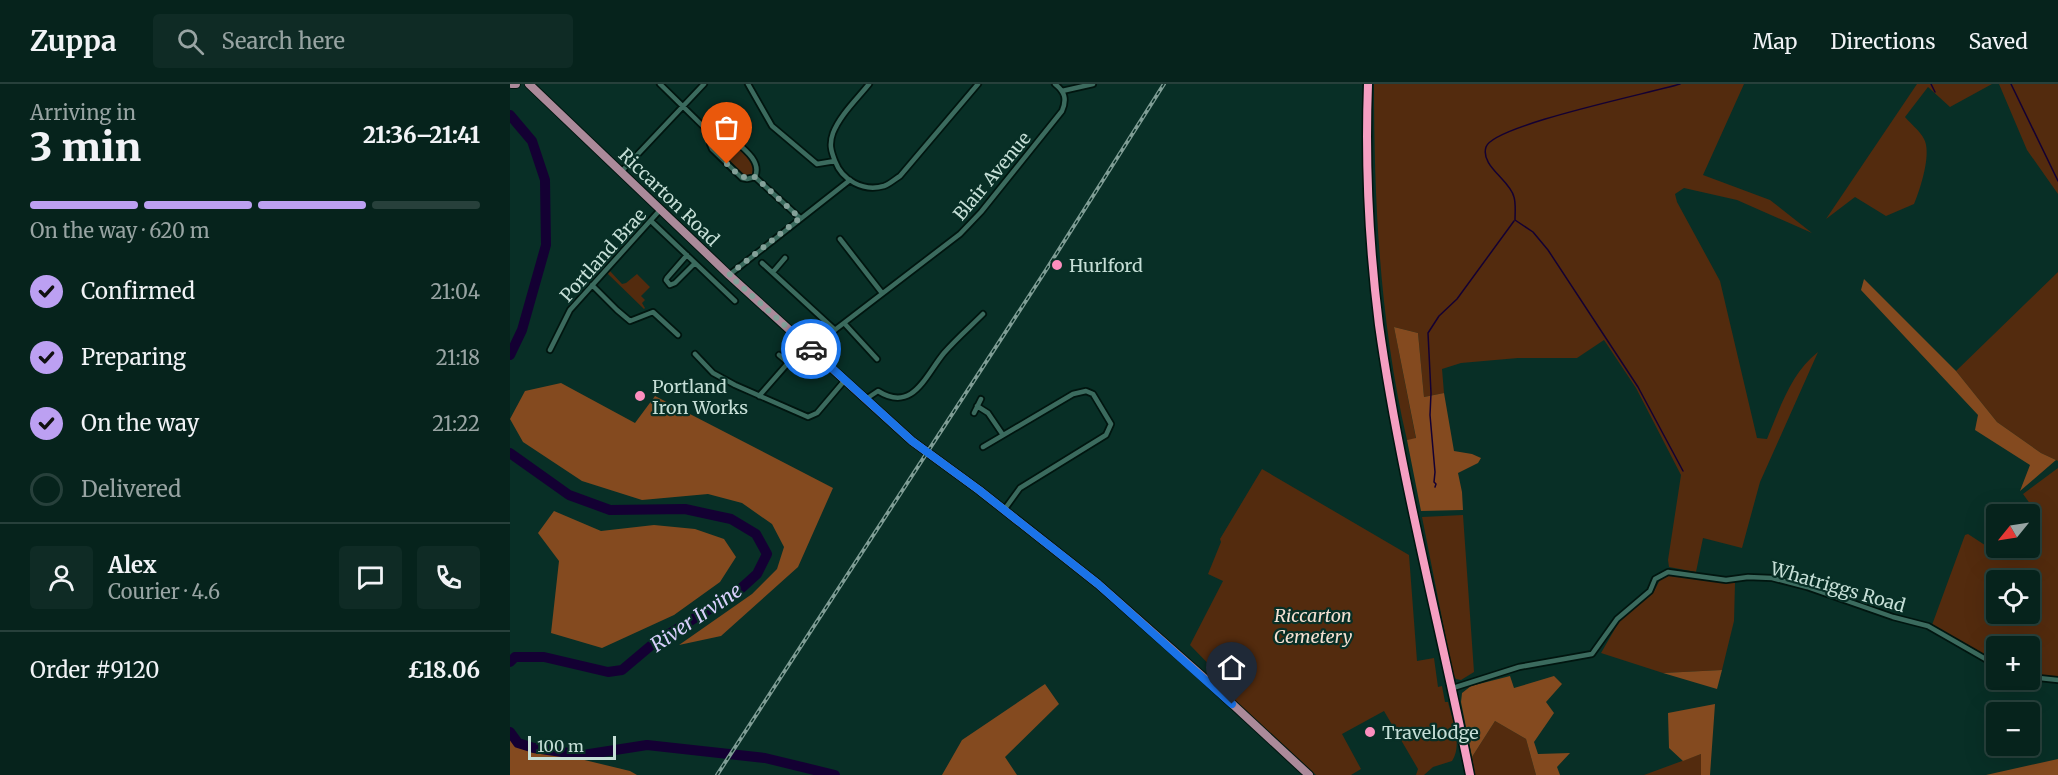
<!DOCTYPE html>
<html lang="en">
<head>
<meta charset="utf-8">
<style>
	body { margin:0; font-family:Merriweather,serif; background:#0f2b25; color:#f1f3f6; height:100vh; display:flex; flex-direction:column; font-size:22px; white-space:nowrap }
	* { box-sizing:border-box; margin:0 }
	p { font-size:20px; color:#98a4a3 }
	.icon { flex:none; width:33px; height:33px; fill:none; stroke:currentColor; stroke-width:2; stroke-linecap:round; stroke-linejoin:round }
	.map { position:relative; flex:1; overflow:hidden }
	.side { display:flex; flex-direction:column; background:#06231c; width:510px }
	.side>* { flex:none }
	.needle { width:39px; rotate:240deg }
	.buttons { position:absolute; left:1476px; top:420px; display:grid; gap:12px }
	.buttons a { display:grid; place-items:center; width:54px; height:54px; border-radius:6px; background:#06231c; box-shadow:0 6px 24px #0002,0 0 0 2px #27403b; font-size:30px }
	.scale { position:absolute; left:18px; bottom:15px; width:88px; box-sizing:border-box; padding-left:6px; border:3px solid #c6dfd7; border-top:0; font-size:16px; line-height:21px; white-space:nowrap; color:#c6dfd7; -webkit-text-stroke:4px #082f26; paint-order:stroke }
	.pin { position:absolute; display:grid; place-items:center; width:51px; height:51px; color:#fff; margin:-62px -26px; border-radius:50% 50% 50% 0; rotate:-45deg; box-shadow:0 0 6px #0007 }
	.pin .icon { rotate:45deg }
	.courier { position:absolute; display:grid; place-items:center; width:60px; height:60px; margin:-30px; border:4px solid #1a73e8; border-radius:50%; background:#fff; color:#222; box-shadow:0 2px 8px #0007 }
	.headline em { font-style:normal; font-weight:800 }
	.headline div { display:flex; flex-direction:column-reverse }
	.headline { display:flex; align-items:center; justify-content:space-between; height:102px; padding:0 30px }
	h1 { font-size:39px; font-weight:800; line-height:45px }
	.bar { display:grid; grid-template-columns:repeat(4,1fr); gap:9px 6px; align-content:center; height:72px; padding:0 30px }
	.bar i { height:8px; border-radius:4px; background:#27403b }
	.bar .selected { background:#bca0f2 }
	.bar p { grid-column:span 4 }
	.line { display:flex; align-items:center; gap:15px; padding:0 30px; border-top:2px solid #27403b }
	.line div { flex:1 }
	.round { display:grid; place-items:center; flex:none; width:63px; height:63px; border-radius:6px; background:#0f2b25 }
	ol { padding:0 30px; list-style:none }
	li { display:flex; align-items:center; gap:18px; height:66px }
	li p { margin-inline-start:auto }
	li .icon { padding:6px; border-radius:50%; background:#bca0f2; color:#111; stroke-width:4 }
	li:last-child { color:#98a4a3 }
	li i { width:33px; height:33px; border:3px solid #27403b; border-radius:50% }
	header { display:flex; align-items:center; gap:36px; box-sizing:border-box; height:84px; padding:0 30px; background:#06231c; border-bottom:2px solid #27403b }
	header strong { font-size:28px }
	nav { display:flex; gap:33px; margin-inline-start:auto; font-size:21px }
	.search { width:420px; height:54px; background:#0f2b25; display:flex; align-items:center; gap:15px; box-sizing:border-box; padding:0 21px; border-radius:6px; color:#98a4a3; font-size:22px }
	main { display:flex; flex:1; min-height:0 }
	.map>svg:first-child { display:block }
	.green { fill:#532b0e; fill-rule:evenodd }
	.forest { fill:#844a1f }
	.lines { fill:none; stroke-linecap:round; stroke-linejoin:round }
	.stream { stroke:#140033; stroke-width:1.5 }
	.river { stroke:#140033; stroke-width:10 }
	.street-casing { stroke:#00150f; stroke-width:8 }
	.primary-casing { stroke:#00150f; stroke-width:10 }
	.highway-casing { stroke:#00150f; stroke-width:11 }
	.street { stroke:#3b6b5e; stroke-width:4.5 }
	.primary { stroke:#ab8a9a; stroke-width:8 }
	.highway { stroke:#f59fc2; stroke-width:8 }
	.rail-casing { stroke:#7f9d95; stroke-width:4 }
	.rail { stroke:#082f26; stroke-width:1.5; stroke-dasharray:4.5; stroke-linecap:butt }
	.done { stroke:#84a199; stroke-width:6; stroke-dasharray:0 10.8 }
	.route { stroke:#1a73e8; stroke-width:8 }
	.poi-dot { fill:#fd8ebe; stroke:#082f26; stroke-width:2 }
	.labels { text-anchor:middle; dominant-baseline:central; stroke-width:4.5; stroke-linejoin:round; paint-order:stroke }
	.street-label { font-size:18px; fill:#c6dfd7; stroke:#082f26 }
	.poi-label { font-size:18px; fill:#c6dfd7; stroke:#082f26; text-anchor:start }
	.park-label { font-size:18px; font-style:italic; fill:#f5e0d2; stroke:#082f26 }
	.water-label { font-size:20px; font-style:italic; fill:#d7cffb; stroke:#082f26 }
</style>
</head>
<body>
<header>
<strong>Zuppa</strong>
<div class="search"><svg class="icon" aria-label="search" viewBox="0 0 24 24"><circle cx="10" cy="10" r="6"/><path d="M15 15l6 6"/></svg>Search here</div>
<nav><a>Map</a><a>Directions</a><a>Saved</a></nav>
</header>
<main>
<section class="side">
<div class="headline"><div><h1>3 min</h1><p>Arriving in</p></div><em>21:36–21:41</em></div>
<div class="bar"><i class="selected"></i><i class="selected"></i><i class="selected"></i><i></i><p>On the way · 620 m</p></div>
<ol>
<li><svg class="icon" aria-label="check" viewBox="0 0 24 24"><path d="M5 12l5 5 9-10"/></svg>Confirmed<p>21:04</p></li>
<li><svg class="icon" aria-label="check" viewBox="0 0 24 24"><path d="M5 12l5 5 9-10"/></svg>Preparing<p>21:18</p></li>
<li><svg class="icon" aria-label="check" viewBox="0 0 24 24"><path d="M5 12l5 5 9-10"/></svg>On the way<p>21:22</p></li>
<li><i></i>Delivered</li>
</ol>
<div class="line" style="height:108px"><a class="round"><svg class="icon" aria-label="person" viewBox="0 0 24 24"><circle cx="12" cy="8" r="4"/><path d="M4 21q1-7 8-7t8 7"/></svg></a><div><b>Alex</b><p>Courier · 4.6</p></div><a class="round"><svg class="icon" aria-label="chat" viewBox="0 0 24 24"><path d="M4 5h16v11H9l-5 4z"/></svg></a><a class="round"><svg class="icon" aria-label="phone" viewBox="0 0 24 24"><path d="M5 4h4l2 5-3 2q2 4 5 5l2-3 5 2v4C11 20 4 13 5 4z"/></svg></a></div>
<div class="line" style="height:78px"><div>Order #9120</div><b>£18.06</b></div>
</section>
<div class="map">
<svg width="1548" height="691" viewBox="0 0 1548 691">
	<rect width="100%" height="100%" fill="#082f26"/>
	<path class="green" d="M864,0h370l-41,91 67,25 42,33 -75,-33 -53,-12 -9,6 2,8 43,79 37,157 10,1c13,-31 24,-66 51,-87l-58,130 -18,66 -39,-10 -7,34 -27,-5 -1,-7 13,-85 -45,-87 -32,-48 -27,18h-59l-57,5 -19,6 2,24 -20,4 -6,-64 -24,-6 22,112 -9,1c-27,-117 -33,-236 -33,-356z
		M1407,0h75l-42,23 -22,-20 -23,30c6,7 15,14 19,22 8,14 -4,51 -10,65l-28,12 -31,-19 -29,22z
		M1489,0h59v110l-31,-44z
		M210,50l5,1 29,27 1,9 -3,4h-9l-28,-26 -2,-9z
		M99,186l13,14 4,-1 11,-9 13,13 -9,9 4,4 -3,3 3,5 -1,1 -37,-36z
		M1548,188v189l-17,-8 -44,-31 -41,-51z
		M1548,384v209l-28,-3v-28h-34v15l-64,-36 33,-90 3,-1 26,17 4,-3h32v-30l6,-6 -13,-18zM1486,496h34v34h-34z
		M752,385l147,86 8,106 17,-3 4,29 4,-1 3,16h3c4,17 15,43 4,59l-19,6 -9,8h-8l2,-6 -34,-58 -42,23 19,35 -10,6h-35l-97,-89 5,-6 -34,-35 33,-64 -15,-7 13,-32 -1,-3z
		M953,431l11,157 -13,8 -5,-1 -3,-5 -31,-157z
		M1160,491l65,8 -1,38 -12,49 -59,3 -62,-20 19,-33 34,-29 7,-13z
		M985,637l31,18 10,36h-61l-3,-18z
		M1191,670v21h-57z"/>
	<path class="forest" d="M1354,195l92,92 41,51 44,31 15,7 -36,31 10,-26 -55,-35 3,-15 -117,-125z
		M884,243l24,6 6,64 20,-4 10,58 18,3 9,4 -3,5 -20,10 4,19 1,18 -42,1 -14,-71 9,-2z
		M51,299l74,40 20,-27 178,92 -35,79 -77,69 -42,9 73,-51 25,-25 7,-22 -12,-23 -30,-21 -34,-9 -66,6 -60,-19 -59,-39 -13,-23 15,-28z
		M44,427l47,20 53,-6 41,4 29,10 12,18 -16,25 -46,33 -72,33 -51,-15 8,-72 -21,-28z
		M1212,586l-5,19 -54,-16z
		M1044,592l8,8 -16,18 8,11 -20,29 4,12 32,-1 -13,14 3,8h-24l-10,-36 -31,-18 -23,36 -11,-55 1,-9 9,-7 39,-10 4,12z
		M535,600l14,20 -54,53 12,18h-75l20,-35z
		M1205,620l-5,71h-9v-21l-18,7 -14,-13 -1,-35z
		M0,653l6,9 17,7 35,3 62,15 7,4h-127z
		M1548,675v16h-72z"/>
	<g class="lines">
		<path class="stream" d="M1170,0c-29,9 -187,41 -194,63 -6,19 24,33 28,50 2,7 1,16 1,23l18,12 15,18 90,137 45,84
			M1421,0l4,8
			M1501,0l47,97
			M925,403l1,-3 -2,-2 1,-10 -5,-57 1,-22 -3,-60 11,-17 18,-17 57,-78"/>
		<path class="river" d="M0,31l22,26 13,39 1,65 -24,85 -12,25
			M0,369l59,42 41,15 75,-1 46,10 25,15 11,20 -10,20 -21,19 -82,50 -32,27 -14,2 -64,-15h-29l-5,5
			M0,648l8,11 16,5 49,7 64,-10 118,13 70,17"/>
		<g class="street-casing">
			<path id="street" d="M150,0l51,50 -1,10 2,5 30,29 5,1 8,-2 45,41
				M238,0l24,42 45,38 18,-3
				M359,0c-12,15 -29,31 -36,49 -4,11 -2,18 2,28 7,19 28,31 49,25 6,-2 11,-7 16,-10l78,-92
				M552,7l31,-7
				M201,50l10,-2 5,1c12,12 37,26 29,44
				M111,88l83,-88
				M141,137l84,80
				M330,155l42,54
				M177,171l-20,23 -1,2 4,5 5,-2 20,-20
				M252,179l73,67
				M263,188l12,-14
				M219,191l121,-95
				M82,201l25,25 13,11 23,-9 25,23
				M334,239l33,36
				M300,265l150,-115 21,-22 81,-101c5,-12 3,-19 -7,-27
				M40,266l20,-40 90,-100
				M185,270l18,19 22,12 73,32 9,-4 28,-33
				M269,271l19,16
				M249,312l29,-33
				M356,315l12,-8c35,22 47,-15 66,-38 12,-14 26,-26 39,-39
				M467,322l11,7 15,22
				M464,329l7,-14
				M473,363l90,-53 13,-3 7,3 18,30 -5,11 -86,53 -16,22
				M1520,593l28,3
				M943,604l66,-21 73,-13 25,-35 33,-28 5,-12 13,-7 58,8 22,-3 24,1 35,9 86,30 35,9 68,39"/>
		</g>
		<g class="primary-casing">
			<path id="primary" d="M2,0h4
				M19,0l200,191 183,166 67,49 119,94 103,91 108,100"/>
		</g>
		<g class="highway-casing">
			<path id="highway" d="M858,0c-3,80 1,161 11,241 21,150 61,301 91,450"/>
		</g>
		<use href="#street" class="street"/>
		<use href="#primary" class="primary"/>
		<use href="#highway" class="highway"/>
		<g class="rail-casing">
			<path id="rail" d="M207,691l329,-505 118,-186"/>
		</g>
		<use href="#rail" class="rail"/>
	</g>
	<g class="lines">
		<path class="done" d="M217,80c10,9 14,16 28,13l45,41 -71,57 82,74"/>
		<path class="route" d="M301,265l101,92 67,49 119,94 134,120"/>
	</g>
	<g class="poi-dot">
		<circle cx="547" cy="181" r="6"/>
		<circle cx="130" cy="312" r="6"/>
		<circle cx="860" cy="648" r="6"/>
	</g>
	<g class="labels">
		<g class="street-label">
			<text transform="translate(482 92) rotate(-50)">Blair Avenue</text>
			<text transform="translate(159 113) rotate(44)">Riccarton Road</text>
			<text transform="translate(93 171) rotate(-48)">Portland Brae</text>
			<text transform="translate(1328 503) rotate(16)">Whatriggs Road</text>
		</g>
		<g class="poi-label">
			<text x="559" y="181">Hurlford</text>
			<text x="142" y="302">Portland<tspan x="142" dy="21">Iron Works</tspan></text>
			<text x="872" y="648">Travelodge</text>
		</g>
		<g class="park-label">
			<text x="803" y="531">Riccarton<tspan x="803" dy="21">Cemetery</tspan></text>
		</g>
		<g class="water-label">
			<text transform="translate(186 533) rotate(-34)">River Irvine</text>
		</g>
	</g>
</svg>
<div class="buttons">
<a><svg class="needle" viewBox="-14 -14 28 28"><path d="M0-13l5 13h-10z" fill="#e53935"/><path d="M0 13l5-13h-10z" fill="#98a4a3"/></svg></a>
<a><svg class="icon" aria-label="locate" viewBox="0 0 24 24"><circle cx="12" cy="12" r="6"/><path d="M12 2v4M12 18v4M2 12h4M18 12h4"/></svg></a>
<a>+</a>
<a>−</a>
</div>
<div class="scale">100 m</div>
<div class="pin" style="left:217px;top:80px;background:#ea580c"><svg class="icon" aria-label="bag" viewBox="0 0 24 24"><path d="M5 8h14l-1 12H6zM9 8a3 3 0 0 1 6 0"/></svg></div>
<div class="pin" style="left:722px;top:620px;background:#1f2937"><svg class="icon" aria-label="home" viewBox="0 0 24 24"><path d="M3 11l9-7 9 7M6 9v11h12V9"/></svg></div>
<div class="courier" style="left:301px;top:265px"><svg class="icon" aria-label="car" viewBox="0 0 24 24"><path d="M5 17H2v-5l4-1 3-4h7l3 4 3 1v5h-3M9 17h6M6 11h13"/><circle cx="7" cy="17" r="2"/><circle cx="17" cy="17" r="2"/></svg></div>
</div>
</main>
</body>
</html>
